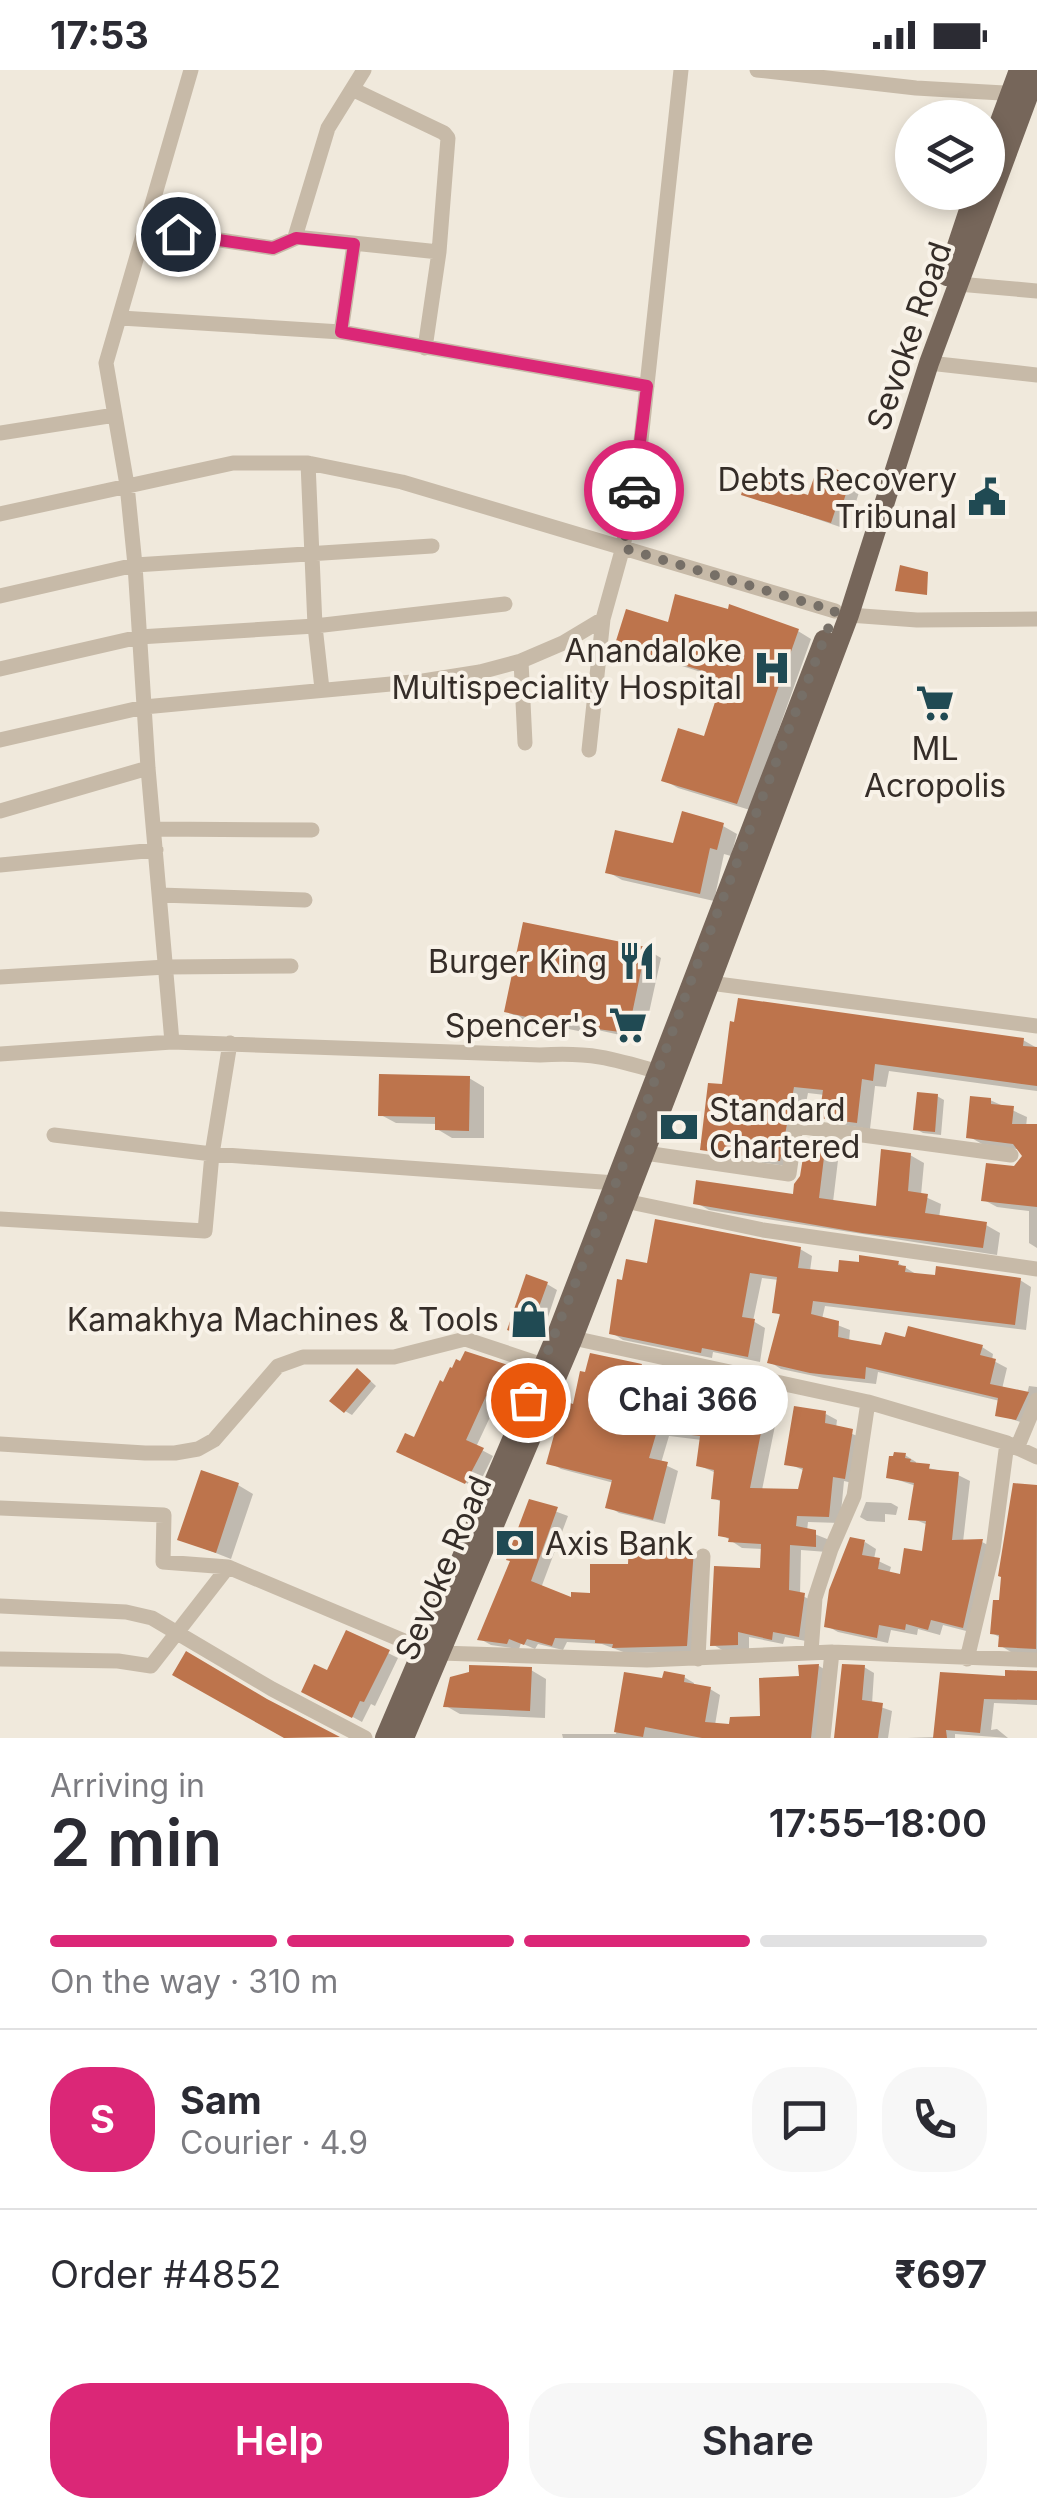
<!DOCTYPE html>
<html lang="en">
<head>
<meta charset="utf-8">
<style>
	body { margin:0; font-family:Inter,sans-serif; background:#f7f7f7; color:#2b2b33; height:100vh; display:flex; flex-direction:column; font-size:38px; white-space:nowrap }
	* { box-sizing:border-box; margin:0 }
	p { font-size:32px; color:#7c7c81 }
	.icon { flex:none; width:55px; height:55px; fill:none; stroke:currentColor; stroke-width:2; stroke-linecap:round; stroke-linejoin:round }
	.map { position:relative; height:1668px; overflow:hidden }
	.side { display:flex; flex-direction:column; background:#fff; flex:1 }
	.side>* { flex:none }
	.controls { position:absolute; left:895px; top:30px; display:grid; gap:20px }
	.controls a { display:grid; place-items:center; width:110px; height:110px; border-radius:50%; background:#fff; box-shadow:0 5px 15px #0003; font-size:50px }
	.pin { position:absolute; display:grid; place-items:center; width:85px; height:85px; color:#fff; margin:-42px; border:5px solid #fff; border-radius:50%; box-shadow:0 2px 10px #0007 }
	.courier { position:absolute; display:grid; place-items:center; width:100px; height:100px; margin:-50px; border:8px solid #db2777; border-radius:50%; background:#fff; color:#222; box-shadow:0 2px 12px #0007 }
	.bubble { position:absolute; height:70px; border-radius:35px; background:#fff; box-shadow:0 5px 15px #0003; font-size:32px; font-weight:600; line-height:70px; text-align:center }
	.headline em { font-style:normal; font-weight:600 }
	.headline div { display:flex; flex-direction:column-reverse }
	.headline { display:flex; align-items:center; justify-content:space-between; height:170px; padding:0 50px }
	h1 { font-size:65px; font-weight:600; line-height:75px }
	.bar { display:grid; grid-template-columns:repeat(4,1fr); gap:15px 10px; align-content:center; height:120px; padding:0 50px }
	.bar i { height:12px; border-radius:8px; background:#e1e1e2 }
	.bar .on { background:#db2777 }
	.bar p { grid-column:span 4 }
	.line { display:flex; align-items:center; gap:25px; padding:0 50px; border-top:2px solid #e1e1e2 }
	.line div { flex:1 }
	.round { display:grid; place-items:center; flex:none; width:105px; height:105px; border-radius:40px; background:#f7f7f7 }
	.action { display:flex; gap:20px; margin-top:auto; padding:20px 50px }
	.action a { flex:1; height:115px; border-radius:40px; background:#db2777; color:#fff; font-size:40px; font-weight:600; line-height:115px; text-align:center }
	.action a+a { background:#f7f7f7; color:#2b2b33 }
	.status { display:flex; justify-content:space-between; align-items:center; height:70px; padding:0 50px; background:#fff; direction:ltr }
	.status svg { height:28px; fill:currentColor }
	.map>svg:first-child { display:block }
	.shadow { fill:#0003 }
	.building { fill:#bd744c }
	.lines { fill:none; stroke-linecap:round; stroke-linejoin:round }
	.minor { stroke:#c7baa8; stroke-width:15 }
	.major { stroke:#76665a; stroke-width:20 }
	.done { stroke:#766f67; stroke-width:10; stroke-dasharray:0 18 }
	.route { stroke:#db2777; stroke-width:12 }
	.labels { text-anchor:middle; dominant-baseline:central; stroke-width:8; stroke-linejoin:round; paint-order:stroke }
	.street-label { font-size:32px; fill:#352d28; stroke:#f8f2e8 }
	.poi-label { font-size:32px; fill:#352d28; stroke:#f8f2e8; text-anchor:end }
</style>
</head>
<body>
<div class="status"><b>17:53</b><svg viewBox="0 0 49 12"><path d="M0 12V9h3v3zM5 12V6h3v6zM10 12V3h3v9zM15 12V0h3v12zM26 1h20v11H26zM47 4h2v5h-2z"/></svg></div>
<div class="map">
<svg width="1037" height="1668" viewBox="0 0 1037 1668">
	<rect width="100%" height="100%" fill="#f0e9dc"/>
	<path class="shadow" d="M821,396l41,17 -8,25 -5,-2 -6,22 -99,-34 66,4z
		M670,555l128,6 13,8 -61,171 -72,-22 -14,-8 41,-41 13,-38 -17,-9 6,-18 -75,-24 -14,-7z
		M723,756l14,8 -6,22 -7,-2 -10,47 -92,-21 -14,-8z
		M525,855l121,24 15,9 -18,82 -59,-13 -1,5 -62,-13 -15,-8z
		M1023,970l14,8v43l-148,-20 -3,16 -11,-1 -5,43 -34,-5 -14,-8 3,-21 -17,-2 -15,74 -77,-11 -14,-8 22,-61z
		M469,1008l15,9v51h-32l-15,-9v-5l-41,-1 -15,-8z
		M937,1026l7,4 -3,35 -18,-2 -7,-4z
		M990,1030l37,17 -1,10h11v121l-8,-5v-32l-32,-4 -13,-7 39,-38 1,-12 -42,-6 -14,-8z
		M825,1074l14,8 -6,50 45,7 32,-54 14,8 -3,32 20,9 -2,14 47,7 14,8 -3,22 -288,-45 -14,-8 100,-5z
		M800,1179l12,7 -2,15 30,4 58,-12 21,13 101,4 11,7 -5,43 -201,-24 -3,13 28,11 -1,12 34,6 99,-1 11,7 -1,6 15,8 -5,21 25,5 2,-8 8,1v20l-8,18 -32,-11 3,-13 -122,-29 -2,12 -52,-6 -43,-9 -11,-7 12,-46 -7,-4 4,-32 -17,-2 -9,43 12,7 -5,34 -47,-10 -1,6 -89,-18 -11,-7 37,-67z
		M547,1214l10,6 -17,51 -30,-12z
		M467,1284l51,20 -14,29 -6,-3 -22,47 17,9 -16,32 -67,-31 34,-72z
		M641,1297l34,15 -5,23 6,4 -3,13 23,1 18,-40 12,6 -6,34 12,2 22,-9 14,-22 12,7 -18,89 38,2 5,-21 -18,-8 39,-49 11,6 -1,8 27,10 -6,46 -13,-3 -4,42 -32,-1 -1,9 20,8v13l-26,-2 -1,45 16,7 -5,40 -26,-5 -2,7 -34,-7v13l-25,1 -12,-7 50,-73 1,-22 -21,-1 -21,-14 2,-31 -9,-5 2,-25 -18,-8 4,-25 -33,-4 -8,27 17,8 -13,53 -46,-11 -11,-7 6,-23 -53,-14 -12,-7 26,-55z
		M364,1305l12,11 -24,29 -7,-4z
		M905,1385l11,7v3l42,10 12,6 -7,61h19l12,6 -20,85 -31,-8 -3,10 -22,-6 -1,6 -26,-5 -3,13 -50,-11 -11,-6 38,-84 11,7 -2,10 17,8 -2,7 13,3 23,-24 3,-28 -17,-7 5,-32 -27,-9z
		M238,1415l15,9 -22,65 -51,-20z
		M1015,1416l22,2v166l-26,-2 -10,-6v-8l-9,-5 9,-30z
		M530,1432l38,14 -27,72 32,13 19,-5 39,-29 40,-16 22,1 11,6 -7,94 -71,1 -24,-9 -35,-2 -4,8 -25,-6 -3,5 -14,-6 -2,6 -28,-4 -11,-6 33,-78z
		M866,1432l25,1 7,4 -2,8 -11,-1v8l-18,-1 -7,-4z
		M388,1583l10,5 -23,48 -4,-2 -9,18 -57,-31 23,-18z
		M819,1596l10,6 -8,66h-258l-1,-4h54l10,-59 38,6 20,-4 10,6v3l16,3 10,6 -5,30 16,2 32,-9 39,-40 -1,-11z
		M864,1597l10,6 -2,31 20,7 -4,27h-51z
		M531,1600l15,9 -1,39 -85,-4 -14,-8 25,-32z
		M1037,1602v33l-43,-2 -3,27 6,-1 11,9 -53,-4v4h-48l29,-1 71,-59z"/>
	<path class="building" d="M819,393l33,12 -9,28 -5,-1 -7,21 -90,-28 6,-20 61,20z
		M900,495l28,7 -1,23 -32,-4z
		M675,524l53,15 1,-5 70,25 -62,175 -76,-23 17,-53 26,8 12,-37 -18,-6 8,-21 -91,-28 11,-35 42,13z
		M682,741l42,12 -7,27 -7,-2 -10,46 -95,-21 10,-43 58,13z
		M523,852l123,25 -18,86 -31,-4v-2l-28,-6 -1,5 -64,-14z
		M738,928l286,40 -1,8 14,1v39l-162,-22 -2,17 -11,-2 -5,44 -38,-5 4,-28 -29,-3 -14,74 -80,-11 8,-67 14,1 8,-63 4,1z
		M379,1004l91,2 -1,55 -34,-1v-13l-57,-1z
		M917,1022l21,2 -3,38 -22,-2z
		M970,1026l21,2v6l23,2 -2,18h25v83l-56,-6 5,-38 28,3 8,-10 -9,-12 -47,-6z
		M806,1069l20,2 -7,57 57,8 5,-57 30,4 -3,38 20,3 -3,19 62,9 -4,26 -121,-15 -169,-29 3,-24 97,14 1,-10 6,-8z
		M655,1149l146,28 -3,21 40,4 1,-12 20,2v-7l40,6 -1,4 8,1 -1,6 30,3 1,-9 85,12 -6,47 -202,-24 -2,13 28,7 -1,16 14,3 29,5 4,-13 20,5 3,-11 75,19 -3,10 16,4 -6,25 39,8 -13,28 -21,-4 3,-18 -132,-31 -1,12 -55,-6 -43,-10 13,-49 -8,-1 5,-36 -27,-4 -8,44 13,2 -7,38 -46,-9 -1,5 -92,-19 8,-55 5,1 4,-21 21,4z
		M526,1204l22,8 -20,55 -21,-7z
		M465,1281l43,14 -16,34 -6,-3 -20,44 18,8 -19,36 -69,-32 9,-19 9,4 26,-57 3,2 7,-15 2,1 4,-9 4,2z
		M590,1283l52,11 -1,3 24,6 -7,25 8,2 -5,18 33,2 8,-42 13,2 -7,38 22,4 3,-13 20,4 6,-23 10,2 -19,96 48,1 5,-21 -19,-3 10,-59 32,5 -1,12 28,6 -8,50 -12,-2 -4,40 -32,-1 -1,10 20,4v17l-26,-2 -1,45 16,3 -6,44 -26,-5 -1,8 -34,-8v13l-28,1 4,-80 46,2 1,-24 -33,-2 1,-4 -11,-2 2,-36 -9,-1 3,-29 -18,-4 4,-30 -43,-5 -8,27 19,4 -15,58 -48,-12 7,-28 -66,-16 10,-36 3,1 8,-27 6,2 7,-33 5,1z
		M357,1298l14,13 -27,32 -15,-12z
		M894,1382l12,1 -1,5 6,1 -1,3 20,2 -1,5 30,3 -7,68 31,-1 -20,89 -32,-8 -3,10 -22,-6 -1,6 -26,-5 -2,13 -53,-11 5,-37 21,-53 15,3 -3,15 18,3 -2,11 22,5 4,-26 18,3 4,-30 -18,-1 6,-37 -28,-5 3,-22h4z
		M201,1400l38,13 -23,70 -39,-13z
		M1013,1413l24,2 -1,164 -38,-2 1,-12 -9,-1 3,-34h6l2,-23 -3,-1z
		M529,1429l29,8 -27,74 40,16v-5l19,1v-29h38l1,-20h28l9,1v3l28,1 -7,97 -75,2 1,-4 -18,-1v-3l-40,-2 -3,8 -25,-7 -3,6 -15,-6 -2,5 -30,-4 33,-79 -4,-1z
		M346,1560l44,20 -26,52 -4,-1 -8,17 -51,-26 13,-28 13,6z
		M186,1581l81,48 73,38 -56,1 -112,-63z
		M819,1594l-8,74h-109l-57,-11 -2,10 -29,-5 10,-60 38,6 2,-7 21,4 -1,7 27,5 -6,35 24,2 1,-7 30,-1 -1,-38 40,-2 -1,-11z
		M842,1594l23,1 -3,35 21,3 -5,35h-44z
		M469,1595l63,2 -2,44 -87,-4 7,-30 19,-5z
		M1005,1600l32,1v29l-53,-1 -4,34 -34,-3 1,8h-14l7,-66 65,4z"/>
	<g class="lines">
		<path class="minor" d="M364,0l-36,58 -33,109 144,15
			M757,0l159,18 104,6
			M354,20l90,43 4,5 -9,114 -14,96
			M146,159l127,19 23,-10
			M958,214l79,7
			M121,248l220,14 306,54
			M341,262l13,-88
			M929,293l108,12
			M0,363l115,-18
			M308,393l7,163 7,63
			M0,444l233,-51h75l94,19 433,129
			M0,526l135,-31 297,-19
			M849,545l68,5 120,-1
			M521,591l4,82
			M0,599l139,-32 176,-11 190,-22
			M0,670l144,-33 279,-26 57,-9 41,-11 42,-18 40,-24
			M589,680l14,-131 20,-72 16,-88 42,-389
			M0,741l148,-43
			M155,759l157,1
			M0,795l156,-15
			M160,825l145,5
			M0,907l166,-10 125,-1
			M710,913l327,43
			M172,972l-24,-274 -13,-203 -8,-80 -21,-122 85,-293
			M0,984l172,-12 368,13c51,-3 71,3 119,17
			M54,1065l158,19 404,29
			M645,1083l144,21 7,-48 215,29
			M625,1131l138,29 274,39
			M0,1149l205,12 7,-77 18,-111
			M573,1268l295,64 139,41 30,14
			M0,1374l145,9h30l23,-4 16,-9 64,-74 25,-9h91l71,-18 78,26
			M1017,1378l20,-48
			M0,1438l164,7 -1,47 65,5 195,82
			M0,1536l126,6 26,6 120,71 93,49
			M811,1582l4,-54 16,-49 23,-53 14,-94
			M440,1583l207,7 185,-8 205,8
			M0,1589l118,2 33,5 77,-99
			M698,1589l5,-103
			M967,1589l26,-109 14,-107
			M823,1668l9,-86"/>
		<path class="major" d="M988,84l31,-84
			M947,206l28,-84
			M385,1668l172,-404 267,-694
			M404,1668l169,-400 137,-355 139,-368 80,-252 108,-291"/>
	</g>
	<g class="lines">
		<path class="done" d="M528,1330l102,-252 62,-170 143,-367 -212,-63 11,-58"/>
		<path class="route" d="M178,164l95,14 23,-10 58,6 -13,88 306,54 -13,104"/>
	</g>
	<defs>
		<g id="civic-bare" transform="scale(3)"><path d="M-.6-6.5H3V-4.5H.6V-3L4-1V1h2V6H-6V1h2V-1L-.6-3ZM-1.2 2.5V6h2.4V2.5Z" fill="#204a53" stroke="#f8f2e8" stroke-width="2.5" paint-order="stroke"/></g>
		<g id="hospital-bare" transform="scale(3)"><path d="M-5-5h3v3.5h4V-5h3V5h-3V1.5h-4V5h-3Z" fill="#204a53" stroke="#f8f2e8" stroke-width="2.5" paint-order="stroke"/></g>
		<g id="supermarket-bare" transform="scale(3)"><path d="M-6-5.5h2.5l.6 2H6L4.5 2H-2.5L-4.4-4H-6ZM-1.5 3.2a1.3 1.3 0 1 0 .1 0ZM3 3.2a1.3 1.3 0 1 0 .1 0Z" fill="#204a53" stroke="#f8f2e8" stroke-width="2.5" paint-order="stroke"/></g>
		<g id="restaurant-bare" transform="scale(3)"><path d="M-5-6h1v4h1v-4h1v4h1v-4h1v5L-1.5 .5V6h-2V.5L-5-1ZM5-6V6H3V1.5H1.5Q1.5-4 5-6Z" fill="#204a53" stroke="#f8f2e8" stroke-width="2.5" paint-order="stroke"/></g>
		<g id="bank-bare" transform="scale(3)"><path d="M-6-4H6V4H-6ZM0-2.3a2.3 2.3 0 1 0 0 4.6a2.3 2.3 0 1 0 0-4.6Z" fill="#204a53" stroke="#f8f2e8" stroke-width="2.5" paint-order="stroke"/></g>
		<g id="shop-bare" transform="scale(3)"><path d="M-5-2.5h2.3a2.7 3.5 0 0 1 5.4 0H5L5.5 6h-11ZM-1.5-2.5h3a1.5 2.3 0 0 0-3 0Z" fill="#204a53" stroke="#f8f2e8" stroke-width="2.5" paint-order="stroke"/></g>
	</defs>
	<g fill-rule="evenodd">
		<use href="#civic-bare" x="987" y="427"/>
		<use href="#hospital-bare" x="772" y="598"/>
		<use href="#supermarket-bare" x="935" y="633"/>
		<use href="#restaurant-bare" x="637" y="891"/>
		<use href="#supermarket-bare" x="628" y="955"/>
		<use href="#bank-bare" x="679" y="1057"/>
		<use href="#shop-bare" x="529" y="1249"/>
		<use href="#bank-bare" x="515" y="1473"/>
	</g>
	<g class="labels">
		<g class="street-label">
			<text transform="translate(909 266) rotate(-71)">Sevoke Road</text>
			<text transform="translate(443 1498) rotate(-67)">Sevoke Road</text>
		</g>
		<g class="poi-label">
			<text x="957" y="409">Debts Recovery<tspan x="957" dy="37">Tribunal</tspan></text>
			<text x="742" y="580">Anandaloke<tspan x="742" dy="37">Multispeciality Hospital</tspan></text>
			<text x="935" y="678" text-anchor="middle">ML<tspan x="935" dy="37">Acropolis</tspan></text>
			<text x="607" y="891">Burger King</text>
			<text x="598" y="955">Spencer's</text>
			<text x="709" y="1039" text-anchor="start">Standard<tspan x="709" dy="37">Chartered</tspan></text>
			<text x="499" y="1249">Kamakhya Machines &amp; Tools</text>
			<text x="545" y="1473" text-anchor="start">Axis Bank</text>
		</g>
	</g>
</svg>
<div class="controls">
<a><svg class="icon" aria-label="layers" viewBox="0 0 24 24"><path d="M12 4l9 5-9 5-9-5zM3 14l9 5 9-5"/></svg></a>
</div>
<div class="pin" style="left:528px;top:1330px;background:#ea580c"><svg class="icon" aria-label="bag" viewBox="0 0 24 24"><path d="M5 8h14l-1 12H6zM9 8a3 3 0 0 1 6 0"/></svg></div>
<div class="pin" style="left:178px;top:164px;background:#1f2937"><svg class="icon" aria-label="home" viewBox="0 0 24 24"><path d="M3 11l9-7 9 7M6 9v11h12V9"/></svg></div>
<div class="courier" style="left:634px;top:420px"><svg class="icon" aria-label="car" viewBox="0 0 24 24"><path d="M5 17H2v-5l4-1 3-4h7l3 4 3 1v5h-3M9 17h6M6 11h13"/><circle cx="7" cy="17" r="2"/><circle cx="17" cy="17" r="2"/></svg></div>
<div class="bubble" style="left:588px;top:1295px;width:200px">Chai 366</div>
</div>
<section class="side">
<div class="headline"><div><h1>2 min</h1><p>Arriving in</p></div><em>17:55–18:00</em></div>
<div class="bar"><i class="on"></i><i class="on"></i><i class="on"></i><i></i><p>On the way · 310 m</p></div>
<div class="line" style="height:180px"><b class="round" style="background:#db2777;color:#fff">S</b><div><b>Sam</b><p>Courier · 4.9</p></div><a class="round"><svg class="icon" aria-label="chat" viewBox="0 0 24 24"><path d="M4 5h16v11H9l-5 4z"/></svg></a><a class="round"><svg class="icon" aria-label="phone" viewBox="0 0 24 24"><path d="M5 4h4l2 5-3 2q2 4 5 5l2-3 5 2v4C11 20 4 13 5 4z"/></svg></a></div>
<div class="line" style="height:130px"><div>Order #4852</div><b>₹697</b></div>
<div class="action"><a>Help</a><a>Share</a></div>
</section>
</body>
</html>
